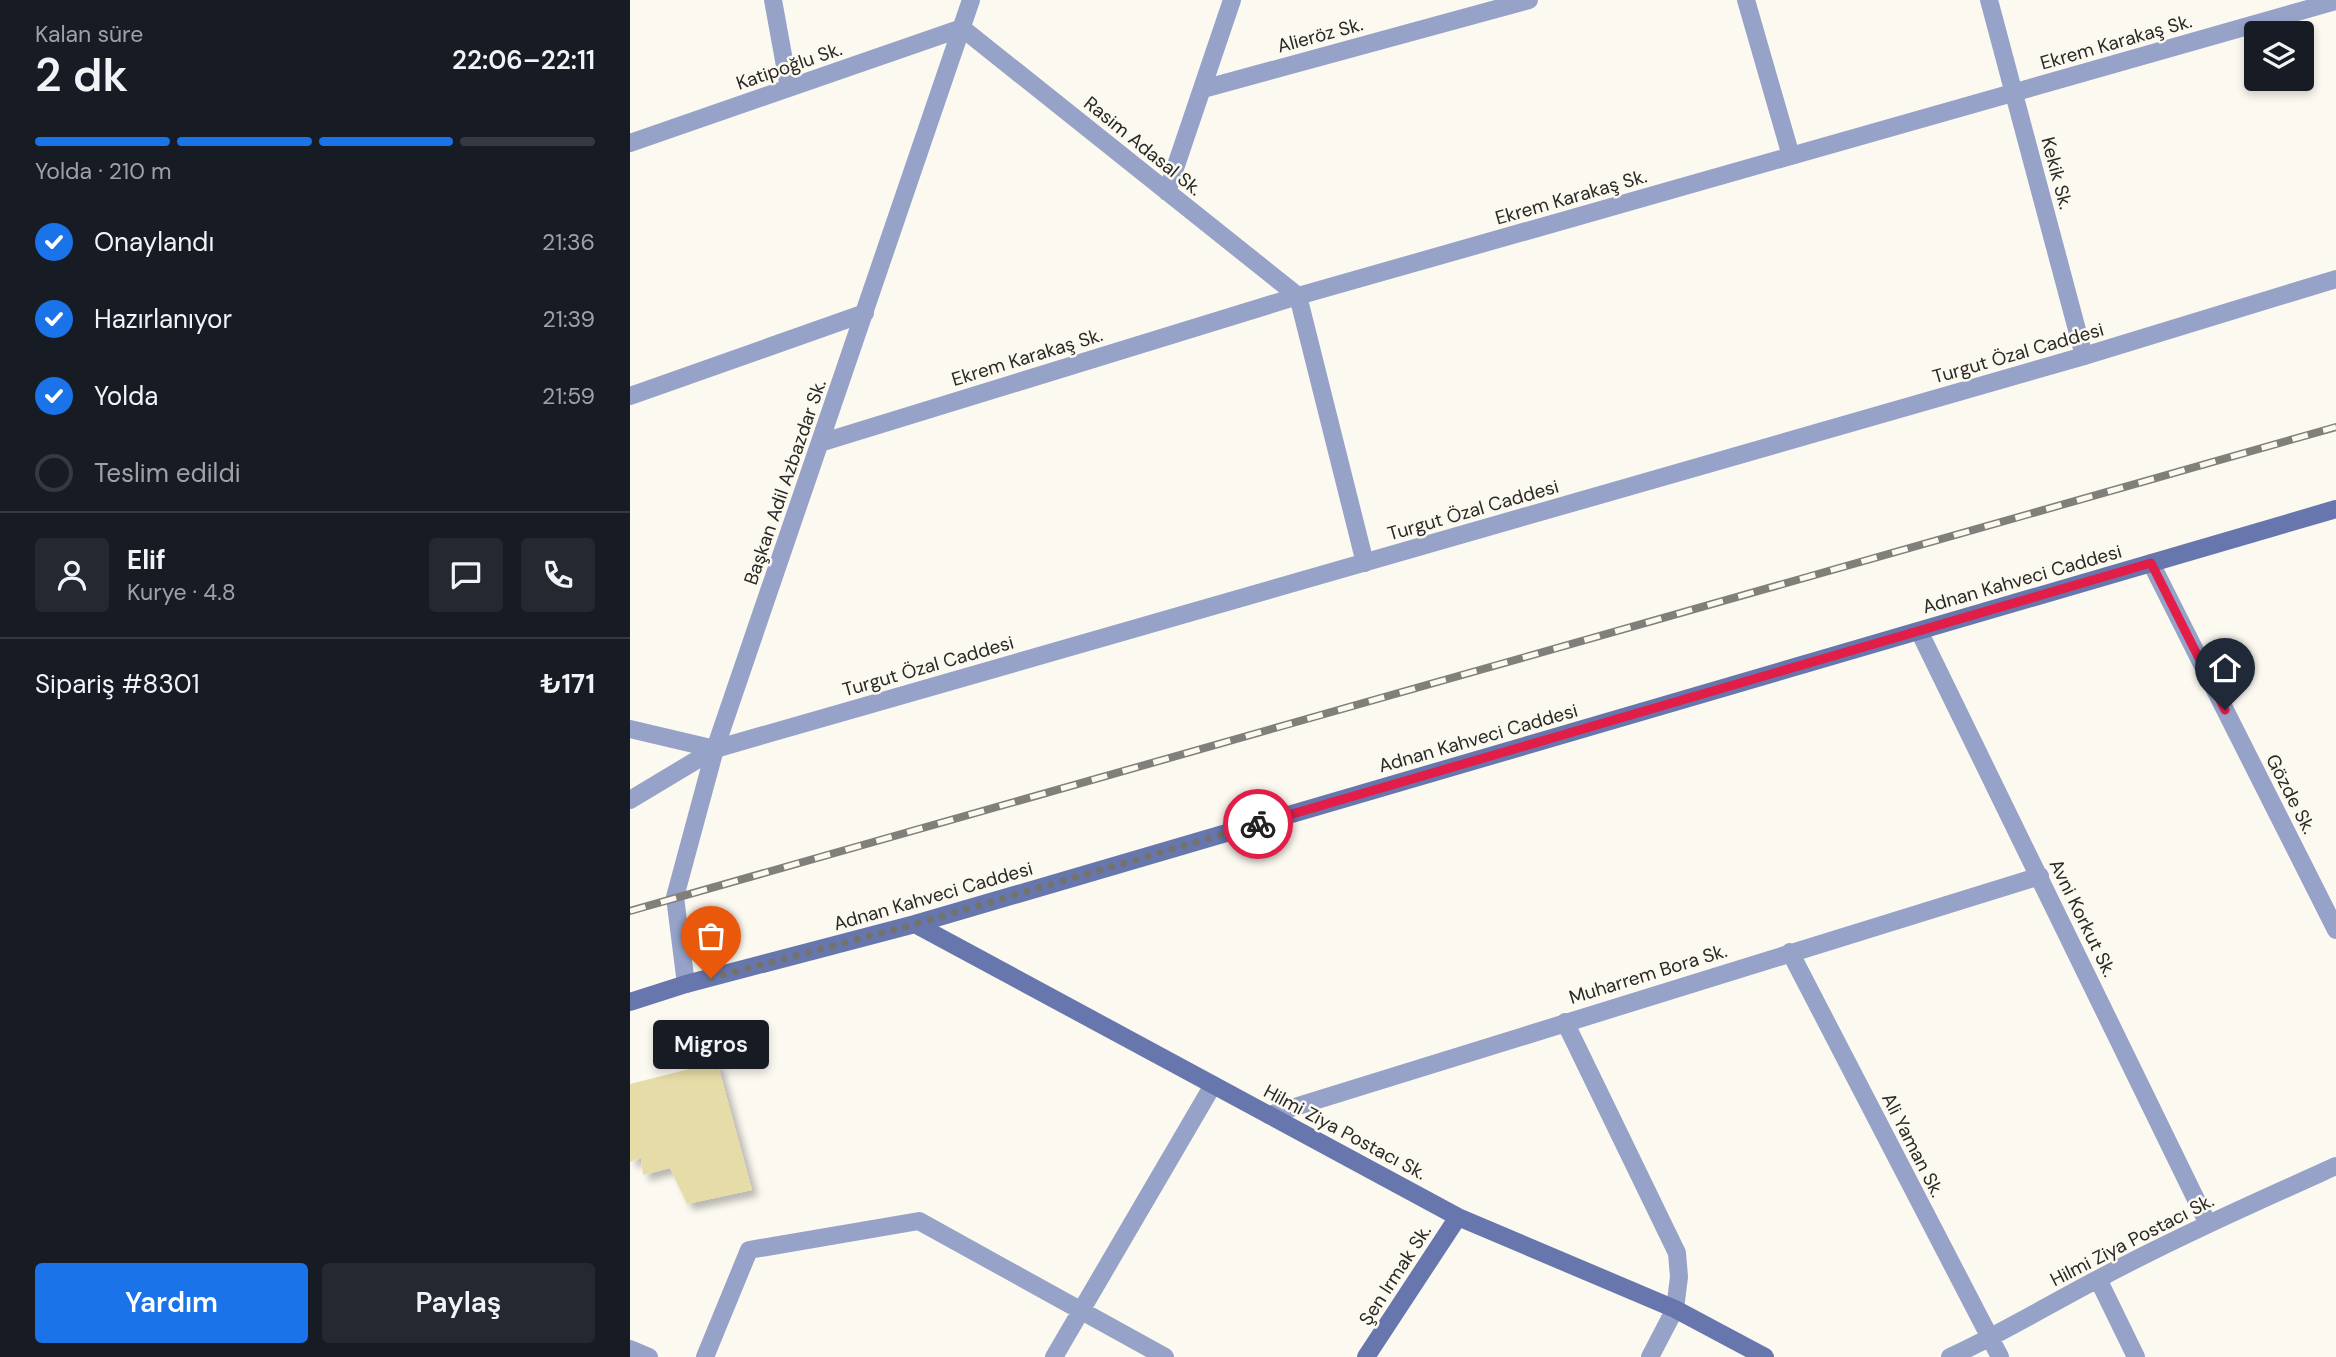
<!DOCTYPE html>
<html lang="tr">
<head>
<meta charset="utf-8">
<style>
	body { margin:0; font-family:"DM Sans",sans-serif; background:#242831; color:#f1f3f6; height:100vh; display:flex; flex-direction:column; font-size:26px; white-space:nowrap }
	* { box-sizing:border-box; margin:0 }
	p { font-size:23px; color:#9ea1a6 }
	.icon { flex:none; width:38px; height:38px; fill:none; stroke:currentColor; stroke-width:2; stroke-linecap:round; stroke-linejoin:round }
	.map { position:relative; flex:1; overflow:hidden }
	.drawer { display:flex; flex-direction:column; background:#171b24; width:630px }
	.drawer>* { flex:none }
	.controls { position:absolute; left:1614px; top:21px; display:grid; gap:14px }
	.controls a { display:grid; place-items:center; width:70px; height:70px; border-radius:7px; background:#171b24; box-shadow:0 4px 10px #0003; font-size:35px }
	.pin { position:absolute; display:grid; place-items:center; width:60px; height:60px; color:#fff; margin:-72px -30px; border-radius:50% 50% 50% 0; rotate:-45deg; box-shadow:0 0 7px #0007 }
	.pin .icon { rotate:45deg }
	.courier { position:absolute; display:grid; place-items:center; width:70px; height:70px; margin:-35px; border:5px solid #e11d48; border-radius:50%; background:#fff; color:#222; box-shadow:0 2px 9px #0007 }
	.bubble { position:absolute; height:49px; border-radius:7px; background:#171b24; box-shadow:0 4px 10px #0003; font-size:23px; font-weight:600; line-height:49px; text-align:center }
	.summary em { font-style:normal; font-weight:600 }
	.summary div { display:flex; flex-direction:column-reverse }
	.summary { display:flex; align-items:center; justify-content:space-between; height:119px; padding:0 35px }
	h1 { font-size:46px; font-weight:600; line-height:52px }
	.bar { display:grid; grid-template-columns:repeat(4,1fr); gap:10px 7px; align-content:center; height:84px; padding:0 35px }
	.bar i { height:9px; border-radius:5px; background:#363941 }
	.bar .on { background:#1a73e8 }
	.bar p { grid-column:span 4 }
	.line { display:flex; align-items:center; gap:18px; padding:0 35px; border-top:2px solid #363941 }
	.line div { flex:1 }
	.round { display:grid; place-items:center; flex:none; width:74px; height:74px; border-radius:7px; background:#242831 }
	ol { padding:0 35px; list-style:none }
	li { display:flex; align-items:center; gap:21px; height:77px }
	li p { margin-inline-start:auto }
	li .icon { padding:7px; border-radius:50%; background:#1a73e8; color:#fff; stroke-width:4 }
	li:last-child { color:#9ea1a6 }
	li i { width:38px; height:38px; border:4px solid #363941; border-radius:50% }
	.primary-button { display:flex; gap:14px; margin-top:auto; padding:14px 35px }
	.primary-button a { flex:1; height:80px; border-radius:7px; background:#1a73e8; color:#fff; font-size:28px; font-weight:600; line-height:80px; text-align:center }
	.primary-button a+a { background:#242831; color:#f1f3f6 }
	main { display:flex; flex:1; min-height:0 }
	.map>svg:first-child { display:block }
	.building { fill:#e6dca8; filter:url(#shadow) }
	.lines { fill:none; stroke-linecap:round; stroke-linejoin:round }
	.minor { stroke:#96a2c8; stroke-width:18 }
	.tertiary { stroke:#96a2c8; stroke-width:18 }
	.secondary { stroke:#6777ae; stroke-width:18 }
	.rail-casing { stroke:#807f79; stroke-width:8 }
	.rail { stroke:#fbf9f0; stroke-width:5; stroke-dasharray:16; stroke-linecap:butt }
	.done { stroke:#73726d; stroke-width:7; stroke-dasharray:0 12.6 }
	.route { stroke:#e11d48; stroke-width:9 }
	.labels { text-anchor:middle; dominant-baseline:central; stroke-width:5; stroke-linejoin:round; paint-order:stroke }
	.street-label { font-size:19px; fill:#2a2926; stroke:#fbf9f0 }
</style>
</head>
<body>
<main>
<section class="drawer">
<div class="summary"><div><h1>2 dk</h1><p>Kalan süre</p></div><em>22:06–22:11</em></div>
<div class="bar"><i class="on"></i><i class="on"></i><i class="on"></i><i></i><p>Yolda · 210 m</p></div>
<ol>
<li><svg class="icon" aria-label="check" viewBox="0 0 24 24"><path d="M5 12l5 5 9-10"/></svg>Onaylandı<p>21:36</p></li>
<li><svg class="icon" aria-label="check" viewBox="0 0 24 24"><path d="M5 12l5 5 9-10"/></svg>Hazırlanıyor<p>21:39</p></li>
<li><svg class="icon" aria-label="check" viewBox="0 0 24 24"><path d="M5 12l5 5 9-10"/></svg>Yolda<p>21:59</p></li>
<li><i></i>Teslim edildi</li>
</ol>
<div class="line" style="height:126px"><a class="round"><svg class="icon" aria-label="person" viewBox="0 0 24 24"><circle cx="12" cy="8" r="4"/><path d="M4 21q1-7 8-7t8 7"/></svg></a><div><b>Elif</b><p>Kurye · 4.8</p></div><a class="round"><svg class="icon" aria-label="chat" viewBox="0 0 24 24"><path d="M4 5h16v11H9l-5 4z"/></svg></a><a class="round"><svg class="icon" aria-label="phone" viewBox="0 0 24 24"><path d="M5 4h4l2 5-3 2q2 4 5 5l2-3 5 2v4C11 20 4 13 5 4z"/></svg></a></div>
<div class="line" style="height:91px"><div>Sipariş #8301</div><b>₺171</b></div>
<div class="primary-button"><a>Yardım</a><a>Paylaş</a></div>
</section>
<div class="map">
<svg width="1706" height="1357" viewBox="0 0 1706 1357">
	<defs>
		<filter id="shadow"><feDropShadow dx="6" dy="6" stdDeviation="3.5" flood-color="#0004"/></filter>
	</defs>
	<rect width="100%" height="100%" fill="#fbf9f0"/>
	<path class="building" d="M87,1062l35,128 -65,14 -17,-36 -27,7 -2,-17 -11,4v-78z"/>
	<g class="lines">
		<path class="minor" d="M143,0l16,88
			M1116,0l45,156
			M1359,0l95,356
			M573,89l326,-89
			M0,143l332,-115 336,268 67,267
			M537,192l65,-192
			M0,396l235,-83
			M190,443l478,-147 1038,-295
			M1521,563l185,367
			M1289,631l289,593
			M0,729l85,20
			M1160,952l210,405
			M56,984l-11,-87 40,-148 256,-749
			M935,1022l112,231 2,24 -4,32 -25,48
			M639,1115l771,-239
			M1468,1279l38,78
			M0,1349l19,8
			M75,1357l44,-107 170,-29 246,136
			M424,1357l159,-272
			M1320,1357c51,-23 98,-52 148,-78 77,-41 158,-77 238,-113"/>
		<path class="tertiary" d="M0,800l85,-51 1369,-393 252,-77"/>
		<path class="secondary" d="M285,924l543,293 217,92 90,48
			M0,1002l56,-18 229,-60 1421,-415
			M736,1357l92,-140"/>
		<g class="rail-casing">
			<path id="rail" d="M0,911l1706,-484"/>
		</g>
		<use href="#rail" class="rail"/>
	</g>
	<g class="lines">
		<path class="done" d="M81,978l204,-54 343,-100"/>
		<path class="route" d="M628,824l893,-261 74,147"/>
	</g>
	<g class="labels">
		<g class="street-label">
			<text transform="translate(690 35) rotate(-15)">Alieröz Sk.</text>
			<text transform="translate(1486 42) rotate(-16)">Ekrem Karakaş Sk.</text>
			<text transform="translate(159 66) rotate(-19)">Katipoğlu Sk.</text>
			<text transform="translate(513 146) rotate(39)">Rasim Adasal Sk.</text>
			<text transform="translate(1427 173) rotate(75)">Kekik Sk.</text>
			<text transform="translate(941 197) rotate(-16)">Ekrem Karakaş Sk.</text>
			<text transform="translate(1388 353) rotate(-16)">Turgut Özal Caddesi</text>
			<text transform="translate(397 357) rotate(-17)">Ekrem Karakaş Sk.</text>
			<text transform="translate(155 482) rotate(-71)">Başkan Adil Azbazdar Sk.</text>
			<text transform="translate(843 510) rotate(-16)">Turgut Özal Caddesi</text>
			<text transform="translate(1392 579) rotate(-16)">Adnan Kahveci Caddesi</text>
			<text transform="translate(298 666) rotate(-16)">Turgut Özal Caddesi</text>
			<text transform="translate(848 738) rotate(-16)">Adnan Kahveci Caddesi</text>
			<text transform="translate(1661 794) rotate(63)">Gözde Sk.</text>
			<text transform="translate(303 896) rotate(-16)">Adnan Kahveci Caddesi</text>
			<text transform="translate(1453 918) rotate(64)">Avni Korkut Sk.</text>
			<text transform="translate(1018 974) rotate(-17)">Muharrem Bora Sk.</text>
			<text transform="translate(715 1132) rotate(28)">Hilmi Ziya Postacı Sk.</text>
			<text transform="translate(1283 1145) rotate(63)">Ali Yaman Sk.</text>
			<text transform="translate(1502 1240) rotate(-27)">Hilmi Ziya Postacı Sk.</text>
			<text transform="translate(765 1275) rotate(-57)">Şen Irmak Sk.</text>
		</g>
	</g>
</svg>
<div class="controls">
<a><svg class="icon" aria-label="layers" viewBox="0 0 24 24"><path d="M12 4l9 5-9 5-9-5zM3 14l9 5 9-5"/></svg></a>
</div>
<div class="pin" style="left:81px;top:978px;background:#ea580c"><svg class="icon" aria-label="bag" viewBox="0 0 24 24"><path d="M5 8h14l-1 12H6zM9 8a3 3 0 0 1 6 0"/></svg></div>
<div class="pin" style="left:1595px;top:710px;background:#1f2937"><svg class="icon" aria-label="home" viewBox="0 0 24 24"><path d="M3 11l9-7 9 7M6 9v11h12V9"/></svg></div>
<div class="courier" style="left:628px;top:824px"><svg class="icon" aria-label="bike" viewBox="0 0 24 24"><circle cx="6" cy="16" r="4"/><circle cx="18" cy="16" r="4"/><path d="M6 16l4-8h5l3 8M10 8l3 8H6M13 5h3"/></svg></div>
<div class="bubble" style="left:23px;top:1020px;width:116px">Migros</div>
</div>
</main>
</body>
</html>
